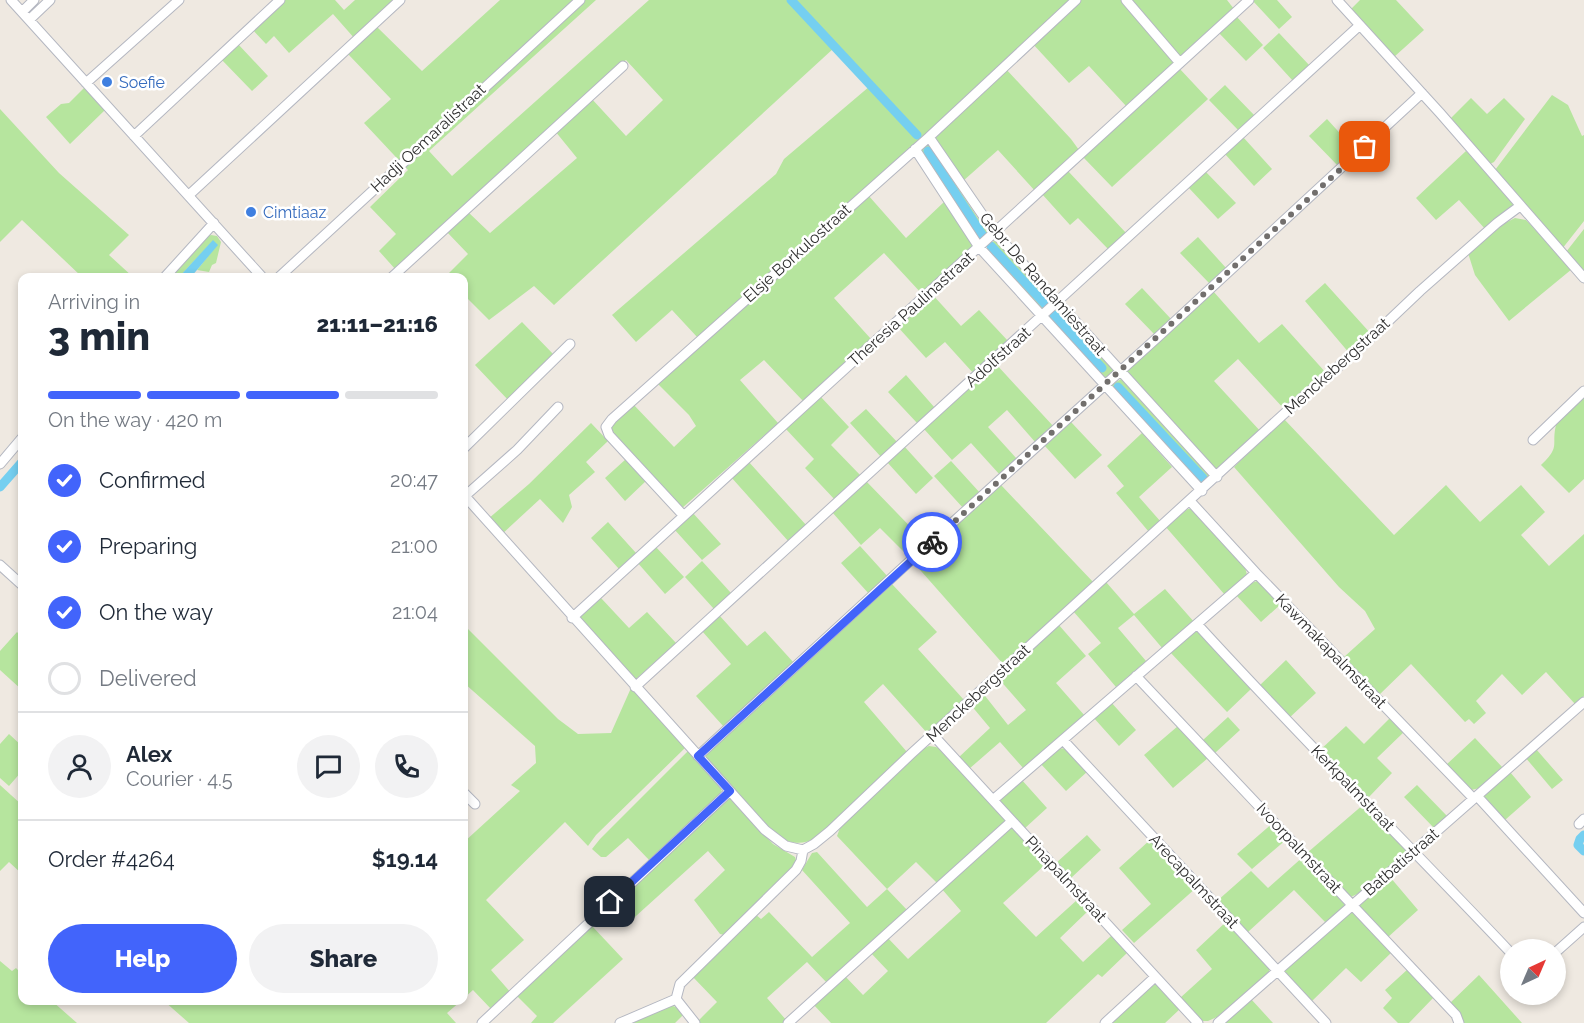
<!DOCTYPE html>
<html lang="en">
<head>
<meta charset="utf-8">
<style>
	body { margin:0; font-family:Raleway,sans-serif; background:#f2f2f3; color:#1f2937; height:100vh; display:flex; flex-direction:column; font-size:22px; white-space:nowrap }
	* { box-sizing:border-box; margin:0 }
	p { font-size:20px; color:#747a83 }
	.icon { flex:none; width:33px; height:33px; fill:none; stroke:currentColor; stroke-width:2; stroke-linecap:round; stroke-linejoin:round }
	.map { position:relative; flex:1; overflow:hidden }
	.side { position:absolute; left:18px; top:273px; width:450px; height:732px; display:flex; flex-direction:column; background:#fff; border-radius:12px; box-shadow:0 3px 9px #0003 }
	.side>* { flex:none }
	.needle { width:39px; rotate:44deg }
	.controls { position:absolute; left:1500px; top:939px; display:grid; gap:12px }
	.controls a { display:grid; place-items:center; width:66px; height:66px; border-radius:50%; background:#fff; box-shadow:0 3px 9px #0003; font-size:30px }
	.pin { position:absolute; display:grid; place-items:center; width:51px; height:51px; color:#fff; margin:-26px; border-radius:12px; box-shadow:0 3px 9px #0006 }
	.courier { position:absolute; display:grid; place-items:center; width:60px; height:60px; margin:-30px; border:4px solid #4264fb; border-radius:50%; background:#fff; color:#222; box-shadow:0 2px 8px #0007 }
	.overview em { font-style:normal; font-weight:800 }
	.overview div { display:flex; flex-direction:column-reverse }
	.overview { display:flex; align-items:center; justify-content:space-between; height:102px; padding:0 30px }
	h1 { font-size:39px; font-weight:800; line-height:45px }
	.bar { display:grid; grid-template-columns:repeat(4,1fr); gap:9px 6px; align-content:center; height:72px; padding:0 30px }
	.bar i { height:8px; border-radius:4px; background:#e0e1e3 }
	.bar .selected { background:#4264fb }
	.bar p { grid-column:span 4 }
	.line { display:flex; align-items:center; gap:15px; padding:0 30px; border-top:2px solid #e0e1e3 }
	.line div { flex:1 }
	.round { display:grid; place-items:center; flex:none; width:63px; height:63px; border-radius:32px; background:#f2f2f3 }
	ol { padding:0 30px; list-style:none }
	li { display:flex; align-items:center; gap:18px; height:66px }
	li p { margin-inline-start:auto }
	li .icon { padding:6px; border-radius:50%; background:#4264fb; color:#fff; stroke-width:4 }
	li:last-child { color:#747a83 }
	li i { width:33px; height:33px; border:3px solid #e0e1e3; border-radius:50% }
	.cta { display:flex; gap:12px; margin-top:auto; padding:12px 30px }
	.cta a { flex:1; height:69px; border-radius:36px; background:#4264fb; color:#fff; font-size:24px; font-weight:800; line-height:69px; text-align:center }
	.cta a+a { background:#f2f2f3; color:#1f2937 }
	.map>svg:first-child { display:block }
	.green { fill:#b6e59e }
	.water { fill:#75cff0 }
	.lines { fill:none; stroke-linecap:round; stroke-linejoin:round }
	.canal { stroke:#75cff0; stroke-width:9 }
	.minor-casing { stroke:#b4b7c1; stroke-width:11 }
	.minor { stroke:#fff; stroke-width:9 }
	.done { stroke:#726f6d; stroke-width:6; stroke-dasharray:0 10.8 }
	.route { stroke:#4264fb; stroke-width:8 }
	.shop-dot { fill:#3f7fe0; stroke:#fff; stroke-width:2 }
	.labels { text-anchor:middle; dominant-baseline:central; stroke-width:5; stroke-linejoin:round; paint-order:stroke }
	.shop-label { font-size:16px; fill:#366cbe; stroke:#fff; text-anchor:start }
	.street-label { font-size:16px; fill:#2e2e2e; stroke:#fff }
</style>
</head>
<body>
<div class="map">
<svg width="1584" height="1023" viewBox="0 0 1584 1023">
	<rect width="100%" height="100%" fill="#efe9e1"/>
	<path class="green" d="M283,0h52l9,10 11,-10h43l-43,39 -22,-25 -44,39 -15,-17 -8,8 -14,-15z
		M500,0h96l-167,151 23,25 197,-176h423l-145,136 -229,202 -26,-28 -36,32 -24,-27 164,-141 8,-15 86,-73 -36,-38 -280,257 -20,-19 -45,34 -25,-25v-17l-19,-1 23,-23 -22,-23 21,-20 23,22 87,-75 -22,-27 36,-33 35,38 37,-36 -37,-40 -114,101 -116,109 -17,-19 17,-17 -26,-27 38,-37 -44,-47 27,-24 -43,-45 29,-27 45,44z
		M1079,0h44l52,61 -2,4 -46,42 -38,-41 -20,17 -37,-40z
		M1130,0h97l7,9 -54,49z
		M1252,0h25l15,17 -13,12z
		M1360,0h36l28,30 -30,27 -44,-47z
		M1236,16l27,29 -17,16 -28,-29z
		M1279,33l31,33 -17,15 -30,-33z
		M237,43l31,33 -16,15 -32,-33z
		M1005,68l66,71 8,11 -43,42 -38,-42 -35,31 -30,-44z
		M1179,68l29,31 -96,88 -29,-30z
		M1225,85l30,31 -16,15 -30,-31z
		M85,87l20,23 -35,34 -24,-27 15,-13 8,-1z
		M1552,95l16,10 14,31 2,-1v86l-22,28 -67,-79z
		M1471,98l16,16 17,-16 21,21 -31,43 -4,2 -39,-46z
		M0,109l59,64 70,62 -20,20 24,22h-51l-60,-57 -22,22z
		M1327,119l29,32 -17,16 -30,-31z
		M1243,137l29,32 -18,17 -29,-32z
		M927,141l62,94 -10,7 -61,-93z
		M1466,151l47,52 1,6 -28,21 -27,-30 -23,20 -20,-22z
		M1068,171l59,63 -18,16 -31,-32 -8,7 -28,-31z
		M1205,171l31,32 -18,16 -30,-32z
		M868,195l38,43 38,-36 30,45 -52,47 -38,-41 -50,45 37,41 -68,62 -39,-41 -24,20 38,43 -97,86 -64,-68 -8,-14 23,-24 42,44 22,-21 -7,-11 -33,-33z
		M1515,218l11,2 46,49 -63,52 -34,-46 -7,-22 37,-30z
		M1584,229v45l-18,-22z
		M211,235l6,1 4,6 -5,21 -4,2 -3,7 -12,-2 20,-25 -4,-4 -34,36 -10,1 37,-41z
		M1198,237l29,32 -17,15 -30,-31z
		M996,240l56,62 -9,9 -56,-62v-4z
		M1325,283l47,52 -22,19 -45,-53z
		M1142,288l30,32 -17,15 -30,-31z
		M1213,291l46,52 23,-19 45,50 -42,36 -47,-51 -24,22 48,52 -43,37h-4l-89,-98z
		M932,294l29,32 18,-16 30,32 -35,32 -29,-32 -19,16 -29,-32z
		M1055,310h5l53,60v3l-7,6 -56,-59 -1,-4z
		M522,322l33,34 -46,45 -34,-36z
		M996,364l58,63 -18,16 -29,-33 -19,17 29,32 -17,16 -29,-32 -19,17 -28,-31z
		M906,375l29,33 -17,16 -30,-32z
		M1121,379l3,2 87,95 -7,8 -5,-1 -87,-94 -1,-4z
		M820,396l29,31 -18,18 31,32 -26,24 -31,-33 9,-9 -30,-32z
		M1584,397v82l-15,14 -28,-28c20,-19 10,-19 15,-40z
		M866,409l32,34 -16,15 -32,-35z
		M1284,419l110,116 52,-50 34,37 41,-37 24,27 -24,23 28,31 35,-32v162l-9,8 -29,-32 -24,23 -20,-21 -26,27 10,12 -12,11 -5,-5 -4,3 -54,-58 -32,31 -35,-38 31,-28 -10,-18 -26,-24 -105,-120z
		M1071,422l31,33 -27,24 -31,-34z
		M591,423l17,18 -22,21 9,10 -26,23 3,12 -9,16 -23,-24 -39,36 -13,-16 41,-35z
		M1142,433l30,34 -33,30 22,25 -12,10 -33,-39 8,-7 -17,-20z
		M904,446l29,32 -17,16 -29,-32z
		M626,459l21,21 -22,21 -20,-23z
		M748,461l59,65 -18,16 -58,-65z
		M951,461l30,33 -17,15 -30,-33z
		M866,481l61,63 -17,14 -30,-30 -19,17 -29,-33z
		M1001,485l93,98 -90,82 -90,-102z
		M1188,509h4l53,58 2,8 -22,20 -60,-69z
		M692,512l29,32 -19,16 -28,-31z
		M608,522l28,31 -17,16 -28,-31z
		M655,546l29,31 -19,17 -28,-32z
		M860,546l29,32 -19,17 -29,-32z
		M702,561l29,32 -17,16 -29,-32z
		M1257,581l4,1 20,22 -20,18 -25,-27 13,-11z
		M1106,582l28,32 31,-25 30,34 -32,26 -29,-34 -16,13 28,33 -30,26 -28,-33 13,-11 -28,-32z
		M891,583l46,49 -19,17 46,51 -36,34 -45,-50 -19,18 43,50 -90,85c-15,9 -27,7 -42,-2l-69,-76v-5z
		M601,598l28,30 18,-16 29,31 -40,36 -4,-2 -53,-59z
		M719,615l28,31 18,-15 29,32 -70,64 -28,-31 35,-32 -29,-33z
		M1058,624l28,32 -30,27 29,33 -61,53 -24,-27 -31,27 -11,-11 32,-30 -20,-24 12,-12 26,33 18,-15 -28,-32z
		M464,625l94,94 20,15 33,-1 20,-45 55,59 -90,88 -8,11 -23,-24 -79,78 38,40 -33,30 20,23 -19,17 -19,-20 -9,8v-156l56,-51 -9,-6 25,-22 -1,-17 -71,-63z
		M1195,631l4,1 52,57 -24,23 -58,-61z
		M17,632l5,5v53l-22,-20v-19z
		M1286,660l30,33 -28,26 -29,-33z
		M1110,701l26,29 -17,16 -26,-29z
		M1228,717l12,13 -25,23 -12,-13z
		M1391,717l14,14 -28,27 15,15 -24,25 -48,-48 26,-24 18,18z
		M1178,726l30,32 -35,30 -29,-33z
		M9,734l13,12v25l-13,15 -9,-8v-34z
		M1475,738l28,30 -23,20 -9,2 -25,-25z
		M929,746l7,1 5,3 66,72 -69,62 -22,-22 -29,27 21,22 -80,73 -21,-22 -40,36 20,23 -2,2h-85l-2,-2 19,-19 -26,-27 64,-61 6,5 8,-7 43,45 38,-34 -48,-53 10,-17 5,-1 50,55 20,-18 -50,-53 4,-11 82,-76z
		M1059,748l8,1 21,22 -22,20 -26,-28z
		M1536,749l27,31 -11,9 -27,-32z
		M688,751l33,37 1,6 -72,67 -22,-23 -22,19h-5l-9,-8 8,-10z
		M1510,772l21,25 -26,23 -22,-23z
		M1021,779l26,29 -23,21 -23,-26 -1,-4z
		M0,785l22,20v69l-13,-12 -9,9z
		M1417,785l31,32 -14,11 -30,-31z
		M728,796l45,48 22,13 1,3 -3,9 -68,66 -5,-1 -26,-34 31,-30 -17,-19 -82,74 -17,-18z
		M1364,804l43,44 -3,6 -45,39 -8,4 -5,-2 -39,-42z
		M1273,823l14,16 -35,30 -15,-15z
		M1010,825l36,39 -43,39 33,34 41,-37 11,11 -28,27 23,24 28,-26 16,17 -25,24 -4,-3 -52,49h-215l-19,-20 32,-28 19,20 25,-24 -18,-19 16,-16 22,23 53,-48 -20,-23z
		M1087,835l14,15 -30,28 -15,-15z
		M1150,840l46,48 -62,55 -12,-13 29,-26 -32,-36z
		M1304,856l41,47 -2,5 -17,15 -32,-33 -46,42 -31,-31 34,-30 17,17z
		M1390,877l28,33 -31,28 -27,-29v-4z
		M1352,911l40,41 -31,30 -15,-14 -35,34 -26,-29v-3z
		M1227,921l42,47 1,5 -53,44 -9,4h-5l-23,-23 32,-29 -16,-19z
		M592,926l31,33 -70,64h-22l6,-7 -20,-20z
		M0,961l12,10 4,-3 6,6v26l30,1 25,22h-77z
		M1408,969l26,28 -25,26h-11l-15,-15 9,-10 -7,-8z
		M1479,975l43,48h-60l-12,-20z
		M1156,984l24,25 -15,14h-55l39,-35z
		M1251,999l22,24h-49z
		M164,1001h297l-14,12 9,10h-267z
		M673,1006l5,2 5,7 -8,8h-42l33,-16z"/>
	<path class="water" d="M213,240l5,5 -27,32h-12z"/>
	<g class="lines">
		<path class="canal" d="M791,0l126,135
			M928,151l55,85
			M991,246l54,58
			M1054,315l48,53
			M1118,387l85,91
			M0,487l22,-25
			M1584,835l-4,4 -2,6 6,6"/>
		<g class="minor-casing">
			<path id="minor" d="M11,0l252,278
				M1126,0l54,63
				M1337,0l103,113 144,165
				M22,12l12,-12
				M29,20l21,-20
				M86,83l93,-83
				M134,136l146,-136
				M929,137l66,96 222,244
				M915,149l64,98 223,244
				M189,195l211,-195
				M164,278l50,-55
				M278,278l302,-278
				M391,278l232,-212
				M1533,440l51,-49
				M464,448l106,-104
				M0,464l22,-26
				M464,495l301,335 21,16 17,4 11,-6 16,-13 81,-77 375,-342 75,-65 59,-56 77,-68 23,-17
				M465,496l52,-46 41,-43
				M1190,501l66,72 217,225
				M683,515l-74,-80 -3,-8 6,-8 317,-282 147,-137
				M0,565l22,20
				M572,618l677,-618
				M1197,624c102,112 209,218 313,328
				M1136,676l320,339 3,8
				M635,687l725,-662
				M933,735l265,288
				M1063,740l263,283
				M698,756l212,-195 248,-224 264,-244
				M464,793l11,11
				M1477,796l107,117
				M993,800l263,-227
				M1579,824l5,-5
				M1556,952l28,-25
				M482,1023l248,-232
				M620,1023l56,-24
				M695,1023l-19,-24 4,-15 116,-114 5,-9 2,-11
				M788,1023l224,-202
				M1105,1023l50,-46
				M1218,1023l366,-321"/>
		</g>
		<use href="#minor" class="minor"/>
	</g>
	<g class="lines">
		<path class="done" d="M932,542l433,-395"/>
		<path class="route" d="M610,902l120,-111 -32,-35 234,-214"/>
	</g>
	<g class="shop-dot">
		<circle cx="107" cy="82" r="6"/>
		<circle cx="251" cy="212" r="6"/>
	</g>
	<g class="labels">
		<g class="shop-label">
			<text x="119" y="82">Soefie</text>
			<text x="263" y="212">Cimtiaaz</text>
		</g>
		<g class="street-label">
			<text transform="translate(428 138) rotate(-43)">Hadji Oemaralistraat</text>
			<text transform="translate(797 253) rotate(-42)">Elsje Borkulostraat</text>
			<text transform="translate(1043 284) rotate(49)">Gebr. De Randamiestraat</text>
			<text transform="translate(911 309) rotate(-42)">Theresia Paulinastraat</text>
			<text transform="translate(998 357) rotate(-42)">Adolfstraat</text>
			<text transform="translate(1337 366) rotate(-42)">Menckebergstraat</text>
			<text transform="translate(1331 651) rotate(46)">Kawmakapalmstraat</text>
			<text transform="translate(978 693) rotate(-43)">Menckebergstraat</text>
			<text transform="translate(1353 788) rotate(46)">Kerkpalmstraat</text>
			<text transform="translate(1299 848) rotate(47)">Ivoorpalmstraat</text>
			<text transform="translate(1401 862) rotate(-41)">Batbatistraat</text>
			<text transform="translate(1066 879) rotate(47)">Pinapalmstraat</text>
			<text transform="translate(1194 881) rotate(47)">Arecapalmstraat</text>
		</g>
	</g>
</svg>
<div class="controls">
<a><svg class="needle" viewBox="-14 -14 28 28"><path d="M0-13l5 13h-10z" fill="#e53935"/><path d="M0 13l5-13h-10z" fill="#747a83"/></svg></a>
</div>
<div class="pin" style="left:1365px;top:147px;background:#ea580c"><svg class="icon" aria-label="bag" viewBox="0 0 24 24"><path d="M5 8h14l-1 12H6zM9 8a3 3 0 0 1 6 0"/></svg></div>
<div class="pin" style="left:610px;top:902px;background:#1f2937"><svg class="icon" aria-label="home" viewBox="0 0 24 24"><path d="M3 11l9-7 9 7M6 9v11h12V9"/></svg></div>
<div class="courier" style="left:932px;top:542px"><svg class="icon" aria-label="bike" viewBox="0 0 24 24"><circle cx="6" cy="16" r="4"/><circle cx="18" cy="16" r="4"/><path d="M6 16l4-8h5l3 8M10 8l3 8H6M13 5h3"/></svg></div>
<section class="side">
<div class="overview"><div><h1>3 min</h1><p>Arriving in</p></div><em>21:11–21:16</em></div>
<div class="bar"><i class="selected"></i><i class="selected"></i><i class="selected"></i><i></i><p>On the way · 420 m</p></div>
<ol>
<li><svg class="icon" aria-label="check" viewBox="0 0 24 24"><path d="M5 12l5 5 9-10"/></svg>Confirmed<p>20:47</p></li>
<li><svg class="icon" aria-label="check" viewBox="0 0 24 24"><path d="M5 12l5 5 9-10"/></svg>Preparing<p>21:00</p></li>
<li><svg class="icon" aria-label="check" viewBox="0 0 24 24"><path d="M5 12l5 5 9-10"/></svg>On the way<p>21:04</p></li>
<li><i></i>Delivered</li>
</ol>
<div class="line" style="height:108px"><a class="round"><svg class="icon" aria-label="person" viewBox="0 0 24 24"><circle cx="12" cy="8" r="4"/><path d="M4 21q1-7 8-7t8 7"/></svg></a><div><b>Alex</b><p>Courier · 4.5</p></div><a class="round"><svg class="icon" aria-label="chat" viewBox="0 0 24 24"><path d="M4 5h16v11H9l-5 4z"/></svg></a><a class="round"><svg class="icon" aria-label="phone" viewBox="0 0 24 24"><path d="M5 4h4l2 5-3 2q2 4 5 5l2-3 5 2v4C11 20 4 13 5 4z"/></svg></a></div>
<div class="line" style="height:78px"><div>Order #4264</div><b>$19.14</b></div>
<div class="cta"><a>Help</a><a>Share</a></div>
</section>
</div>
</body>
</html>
